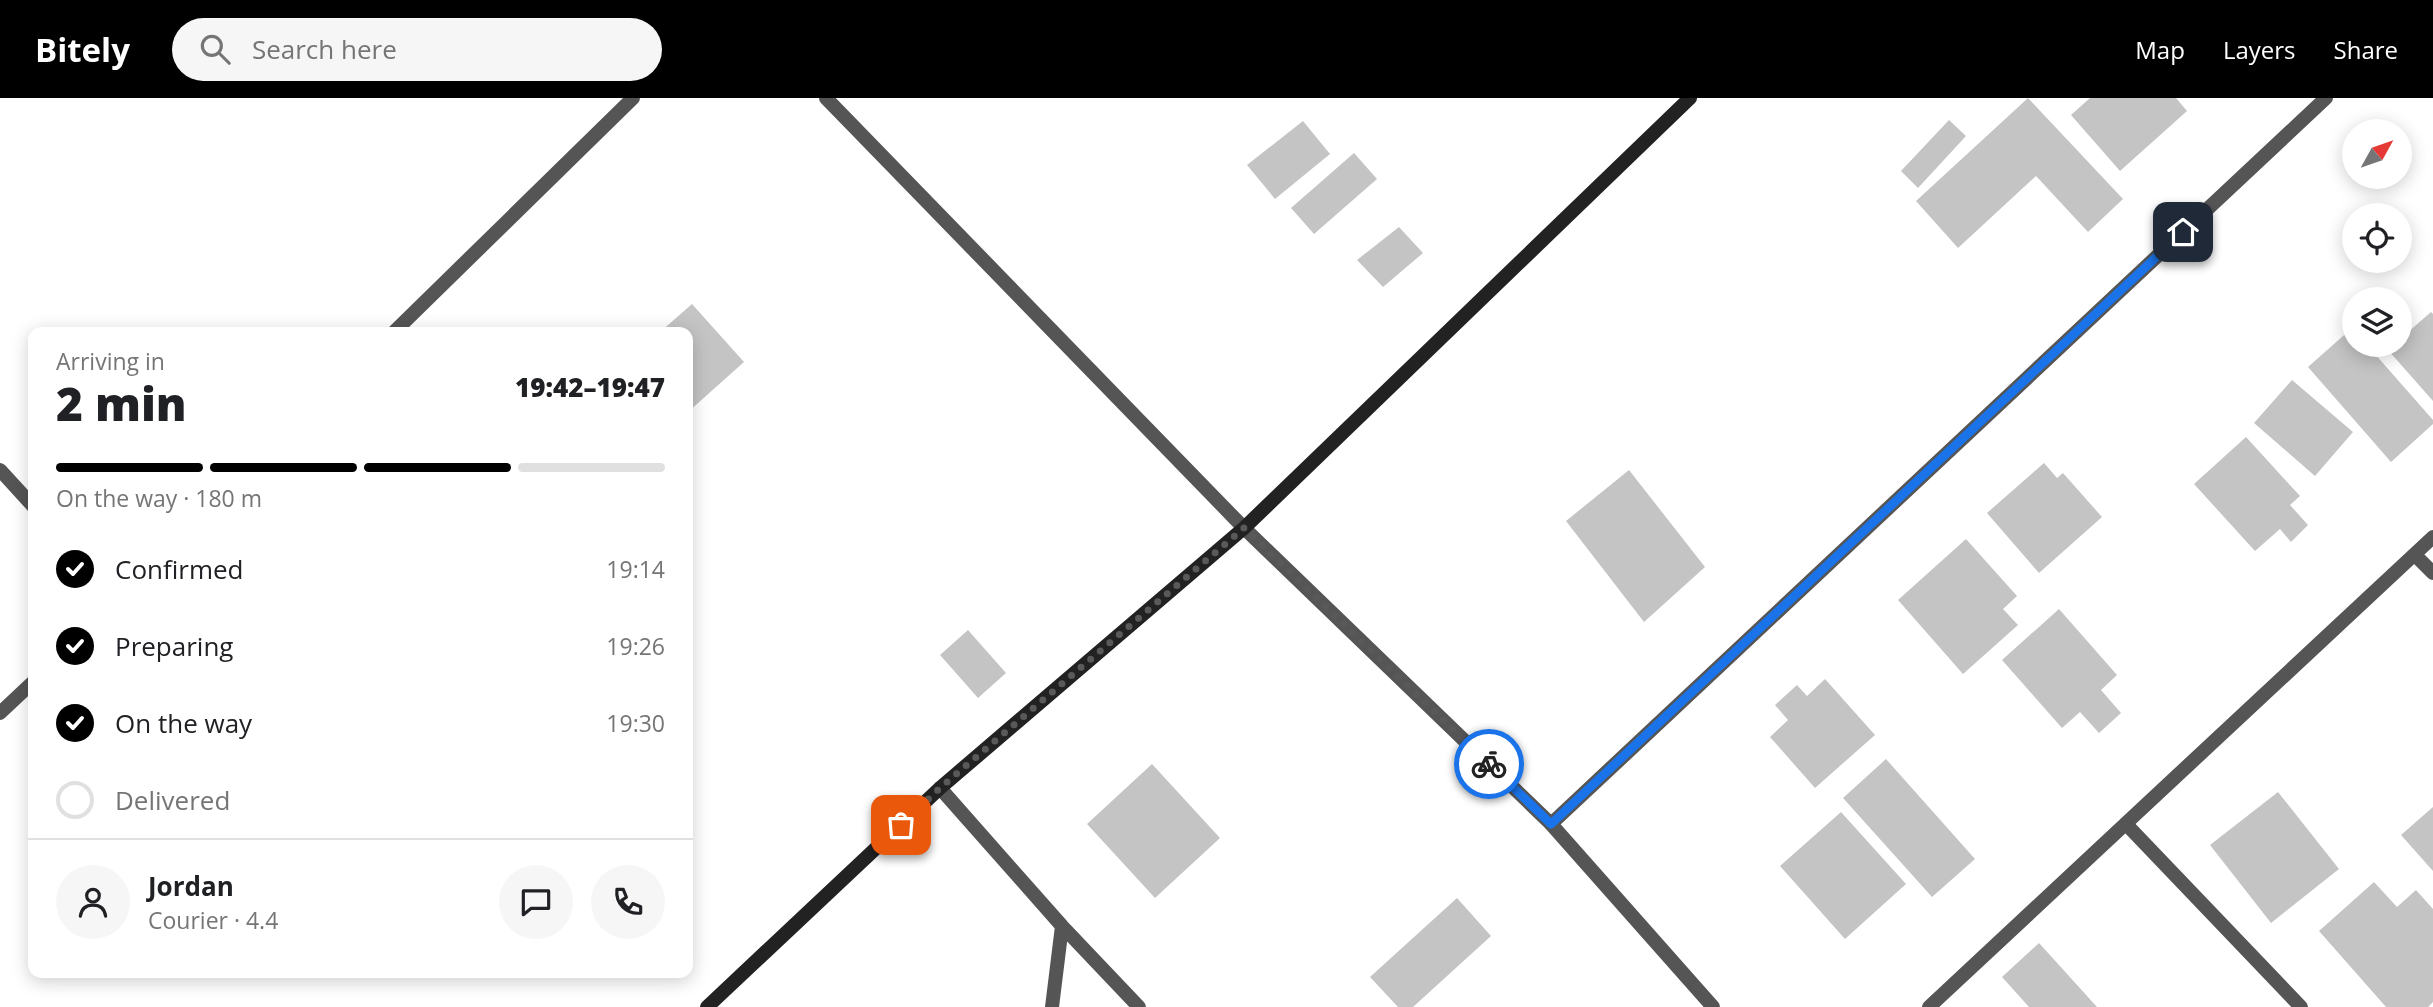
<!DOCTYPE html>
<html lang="en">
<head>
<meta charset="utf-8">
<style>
	body { margin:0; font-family:"Open Sans",sans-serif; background:#f6f6f6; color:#202124; height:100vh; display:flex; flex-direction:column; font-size:26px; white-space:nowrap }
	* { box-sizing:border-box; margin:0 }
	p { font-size:23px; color:#757577 }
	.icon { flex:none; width:38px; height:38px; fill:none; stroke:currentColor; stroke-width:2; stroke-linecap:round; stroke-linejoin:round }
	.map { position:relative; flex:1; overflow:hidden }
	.drawer { position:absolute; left:28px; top:229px; width:665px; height:651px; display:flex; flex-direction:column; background:#fff; border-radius:14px; box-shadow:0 4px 18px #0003 }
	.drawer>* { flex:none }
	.needle { width:46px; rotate:50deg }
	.tools { position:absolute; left:2342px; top:21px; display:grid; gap:14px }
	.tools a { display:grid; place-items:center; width:70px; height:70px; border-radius:50%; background:#fff; box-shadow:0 4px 18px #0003; font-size:35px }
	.pin { position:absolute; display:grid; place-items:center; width:60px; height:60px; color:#fff; margin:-30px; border-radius:14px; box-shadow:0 4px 10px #0006 }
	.courier { position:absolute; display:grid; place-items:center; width:70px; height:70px; margin:-35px; border:5px solid #1a73e8; border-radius:50%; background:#fff; color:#222; box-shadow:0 2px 9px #0007 }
	.head em { font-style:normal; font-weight:800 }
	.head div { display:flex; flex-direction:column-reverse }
	.head { display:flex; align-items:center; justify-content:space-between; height:119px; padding:0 28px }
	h1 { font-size:46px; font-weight:800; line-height:52px }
	.bar { display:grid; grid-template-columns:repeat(4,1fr); gap:10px 7px; align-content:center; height:84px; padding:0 28px }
	.bar i { height:9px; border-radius:5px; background:#e0e0e0 }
	.bar .selected { background:#000 }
	.bar p { grid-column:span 4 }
	.line { display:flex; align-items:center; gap:18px; padding:0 28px; border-top:2px solid #e0e0e0 }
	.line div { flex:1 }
	.round { display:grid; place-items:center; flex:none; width:74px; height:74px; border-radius:37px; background:#f6f6f6 }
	ol { padding:0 28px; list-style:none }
	li { display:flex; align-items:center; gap:21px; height:77px }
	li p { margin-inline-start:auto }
	li .icon { padding:7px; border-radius:50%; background:#000; color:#fff; stroke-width:4 }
	li:last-child { color:#757577 }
	li i { width:38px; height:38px; border:4px solid #e0e0e0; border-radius:50% }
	header { display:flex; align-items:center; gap:42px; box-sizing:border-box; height:98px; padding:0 35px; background:#000; color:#fff }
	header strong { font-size:33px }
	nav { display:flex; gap:38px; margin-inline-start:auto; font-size:24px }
	.search { width:490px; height:63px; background:#f6f6f6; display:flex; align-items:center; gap:18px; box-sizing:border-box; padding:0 24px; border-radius:38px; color:#757577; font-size:26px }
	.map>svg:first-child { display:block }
	.building { fill:#c4c4c4 }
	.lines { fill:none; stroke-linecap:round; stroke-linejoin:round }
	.minor { stroke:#555; stroke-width:14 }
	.tertiary { stroke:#555; stroke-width:14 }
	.secondary { stroke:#222; stroke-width:14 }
	.done { stroke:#595959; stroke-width:7; stroke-dasharray:0 12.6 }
	.route { stroke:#1a73e8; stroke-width:9 }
</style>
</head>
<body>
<header>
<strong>Bitely</strong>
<div class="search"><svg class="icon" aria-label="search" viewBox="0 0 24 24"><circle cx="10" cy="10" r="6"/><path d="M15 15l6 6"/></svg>Search here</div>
<nav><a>Map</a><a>Layers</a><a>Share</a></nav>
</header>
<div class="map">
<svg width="2433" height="909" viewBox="0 0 2433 909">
	<rect width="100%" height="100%" fill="#fff"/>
	<path class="building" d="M2028,0l95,101 -35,33 -52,-56 -78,72 -42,-47z
		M2090,0h86l11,13 -67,60 -49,-56z
		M1949,22l17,16 -48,52 -17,-17z
		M1303,23l27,33 -55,45 -28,-34z
		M1354,55l23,26 -63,55 -23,-26z
		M1399,129l24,26 -40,34 -26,-27z
		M692,206l52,58 -56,50v-80h-28z
		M2431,214l2,2v87l-45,-51 6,-5h5v-5z
		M2352,230l2,17h13l66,75v4l-42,38 -83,-95z
		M2292,282l61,52 -38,44 -61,-53z
		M2246,339l54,59 -10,9 18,20 -17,17 -11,-13 -25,22 -61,-67z
		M2044,365l13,15 6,-5 39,44 -63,56 -52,-60z
		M1629,372l76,97 -61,55 -78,-101z
		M1966,441l51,57 -14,13 15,16 -55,49 -65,-74z
		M2059,511l58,66 -16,15 20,23 -22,20 -19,-21 -18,16 -60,-68z
		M968,532l38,43 -28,25 -38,-43z
		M1825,581l50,56 -60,53 -45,-51 18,-17 -13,-15 22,-20 10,11z
		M1886,661l89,100 -43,38 -89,-99z
		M1152,666l68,74 -65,60 -68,-74z
		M2278,694l61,77 -68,54 -61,-78z
		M2433,709v64l-32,-36z
		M1841,714l65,72 -61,55 -65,-73z
		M2374,784l23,25 19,-17 17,19v93l-5,5h-42l-67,-76z
		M1457,800l34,38 -78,71h-15l-28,-30z
		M2039,845l58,64h-68l-27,-30z"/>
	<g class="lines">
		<path class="minor" d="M394,234l239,-234
			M0,372l33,36
			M2415,457l18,18
			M0,615l33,-31
			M940,690l122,138 77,81
			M1551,726l775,-726
			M2126,726l175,183
			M1052,909l10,-81"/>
		<path class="tertiary" d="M826,0l418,430 307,296 162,183
			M1929,909l504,-470"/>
		<path class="secondary" d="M707,909l233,-219 304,-260 446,-430"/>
	</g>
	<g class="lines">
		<path class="done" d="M901,727l39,-37 304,-260 245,236"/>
		<path class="route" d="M1489,666l62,60 632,-592"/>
	</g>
</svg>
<div class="tools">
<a><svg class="needle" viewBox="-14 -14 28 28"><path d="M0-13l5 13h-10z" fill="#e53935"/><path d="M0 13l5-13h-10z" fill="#757577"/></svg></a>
<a><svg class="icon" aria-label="locate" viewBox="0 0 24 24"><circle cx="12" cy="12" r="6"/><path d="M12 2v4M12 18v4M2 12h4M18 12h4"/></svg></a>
<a><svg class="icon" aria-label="layers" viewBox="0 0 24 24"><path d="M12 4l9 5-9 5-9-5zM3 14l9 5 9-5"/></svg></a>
</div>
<div class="pin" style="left:901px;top:727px;background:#ea580c"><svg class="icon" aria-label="bag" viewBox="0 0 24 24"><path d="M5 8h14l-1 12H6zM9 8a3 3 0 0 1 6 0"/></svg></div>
<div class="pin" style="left:2183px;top:134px;background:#1f2937"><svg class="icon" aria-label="home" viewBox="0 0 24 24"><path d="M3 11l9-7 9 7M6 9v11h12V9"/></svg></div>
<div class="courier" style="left:1489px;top:666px"><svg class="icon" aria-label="bike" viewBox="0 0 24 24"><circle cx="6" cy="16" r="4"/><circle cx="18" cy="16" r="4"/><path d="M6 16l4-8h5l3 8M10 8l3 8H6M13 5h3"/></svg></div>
<section class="drawer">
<div class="head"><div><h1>2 min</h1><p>Arriving in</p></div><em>19:42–19:47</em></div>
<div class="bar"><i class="selected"></i><i class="selected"></i><i class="selected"></i><i></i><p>On the way · 180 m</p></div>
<ol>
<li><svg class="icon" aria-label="check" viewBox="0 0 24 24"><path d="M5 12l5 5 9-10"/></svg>Confirmed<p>19:14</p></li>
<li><svg class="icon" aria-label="check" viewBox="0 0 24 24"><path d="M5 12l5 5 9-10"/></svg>Preparing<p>19:26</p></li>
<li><svg class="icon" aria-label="check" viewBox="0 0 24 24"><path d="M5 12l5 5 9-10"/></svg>On the way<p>19:30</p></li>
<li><i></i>Delivered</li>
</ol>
<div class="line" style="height:126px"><a class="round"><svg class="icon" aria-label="person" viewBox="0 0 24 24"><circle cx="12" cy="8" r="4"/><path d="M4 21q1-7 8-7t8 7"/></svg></a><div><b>Jordan</b><p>Courier · 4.4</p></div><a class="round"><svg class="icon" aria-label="chat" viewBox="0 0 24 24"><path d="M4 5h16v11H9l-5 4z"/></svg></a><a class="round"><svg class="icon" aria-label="phone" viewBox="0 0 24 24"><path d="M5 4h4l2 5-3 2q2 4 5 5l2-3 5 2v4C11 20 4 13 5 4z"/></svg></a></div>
</section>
</div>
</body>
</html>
